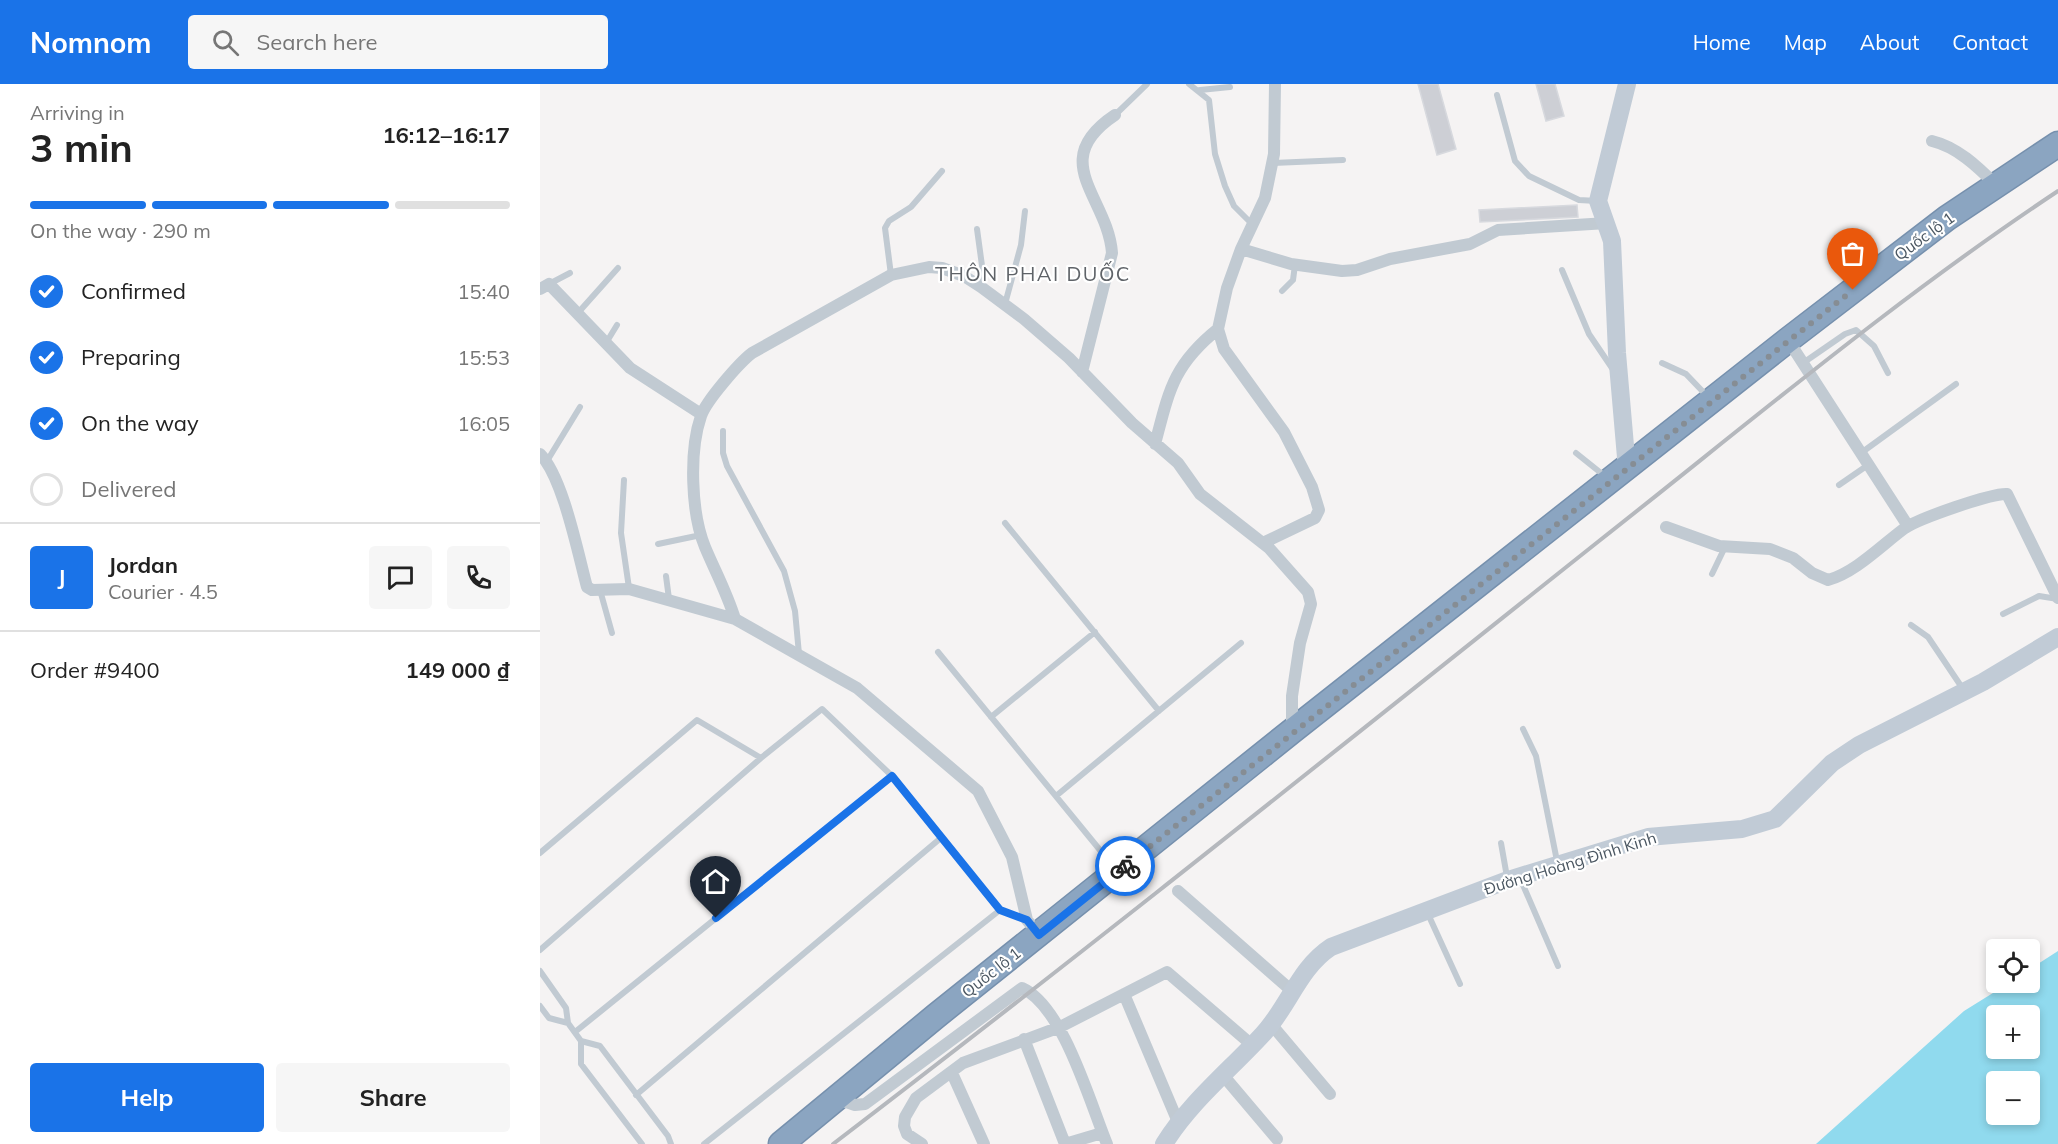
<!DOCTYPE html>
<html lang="en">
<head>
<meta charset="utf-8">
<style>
	body { margin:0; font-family:Mulish,sans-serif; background:#f6f6f6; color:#222; height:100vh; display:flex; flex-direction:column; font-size:22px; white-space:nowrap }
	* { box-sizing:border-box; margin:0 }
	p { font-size:20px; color:#767676 }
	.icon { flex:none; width:33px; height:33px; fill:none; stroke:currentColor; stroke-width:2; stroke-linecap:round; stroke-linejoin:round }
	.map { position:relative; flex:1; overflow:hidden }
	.drawer { display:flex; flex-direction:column; background:#fff; width:540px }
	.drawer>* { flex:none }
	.controls { position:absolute; left:1446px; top:855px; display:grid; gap:12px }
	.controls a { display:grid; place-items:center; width:54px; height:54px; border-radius:6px; background:#fff; box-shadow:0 3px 9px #0003; font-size:30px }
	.pin { position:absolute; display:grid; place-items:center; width:51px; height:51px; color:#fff; margin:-62px -26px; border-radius:50% 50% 50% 0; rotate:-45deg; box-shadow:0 0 6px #0007 }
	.pin .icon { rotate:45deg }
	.courier { position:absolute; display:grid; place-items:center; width:60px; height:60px; margin:-30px; border:4px solid #1a73e8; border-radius:50%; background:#fff; color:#222; box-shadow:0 2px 8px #0007 }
	.head em { font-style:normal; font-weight:700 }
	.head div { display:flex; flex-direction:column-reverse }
	.head { display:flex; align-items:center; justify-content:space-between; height:102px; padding:0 30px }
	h1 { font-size:39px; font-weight:700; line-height:45px }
	.bar { display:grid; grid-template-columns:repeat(4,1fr); gap:9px 6px; align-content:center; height:72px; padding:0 30px }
	.bar i { height:8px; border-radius:4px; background:#e0e0e0 }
	.bar .on { background:#1a73e8 }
	.bar p { grid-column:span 4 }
	.line { display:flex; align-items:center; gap:15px; padding:0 30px; border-top:2px solid #e0e0e0 }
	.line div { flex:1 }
	.round { display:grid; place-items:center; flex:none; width:63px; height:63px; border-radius:6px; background:#f6f6f6 }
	ol { padding:0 30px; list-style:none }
	li { display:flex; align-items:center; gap:18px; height:66px }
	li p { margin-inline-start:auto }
	li .icon { padding:6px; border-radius:50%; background:#1a73e8; color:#fff; stroke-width:4 }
	li:last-child { color:#767676 }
	li i { width:33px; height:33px; border:3px solid #e0e0e0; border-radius:50% }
	.button { display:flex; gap:12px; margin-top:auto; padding:12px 30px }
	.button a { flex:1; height:69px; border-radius:6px; background:#1a73e8; color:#fff; font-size:24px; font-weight:700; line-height:69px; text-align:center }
	.button a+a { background:#f6f6f6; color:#222 }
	header { display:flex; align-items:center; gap:36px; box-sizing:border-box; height:84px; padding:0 30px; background:#1a73e8; color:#fff }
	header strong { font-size:28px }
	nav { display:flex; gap:33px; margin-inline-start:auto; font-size:21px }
	.search { width:420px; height:54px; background:#f6f6f6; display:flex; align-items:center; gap:15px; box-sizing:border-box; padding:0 21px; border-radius:6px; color:#767676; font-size:22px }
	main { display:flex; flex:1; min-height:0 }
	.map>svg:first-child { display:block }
	.water { fill:#90daee; fill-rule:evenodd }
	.building { fill:#cdcfd5; stroke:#d7d9de; stroke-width:1.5 }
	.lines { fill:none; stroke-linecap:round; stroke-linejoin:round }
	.highway-casing { stroke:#7690ad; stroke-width:27 }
	.lane { stroke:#c1cad2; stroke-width:6 }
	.street { stroke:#c1cad2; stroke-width:12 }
	.secondary { stroke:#c1cbd6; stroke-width:18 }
	.highway { stroke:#8ba5c1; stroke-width:24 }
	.rail { stroke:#b5b8bd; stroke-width:4 }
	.done { stroke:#868d94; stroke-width:6; stroke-dasharray:0 10.8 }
	.route { stroke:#1a73e8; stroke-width:8 }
	.labels { text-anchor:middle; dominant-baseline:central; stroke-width:4.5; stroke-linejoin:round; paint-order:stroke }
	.street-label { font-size:16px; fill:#4a5661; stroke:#fff }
	.quarter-label { font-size:20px; letter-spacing:1.5px; fill:#5f6368; stroke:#fff }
</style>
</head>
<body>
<header>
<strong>Nomnom</strong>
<div class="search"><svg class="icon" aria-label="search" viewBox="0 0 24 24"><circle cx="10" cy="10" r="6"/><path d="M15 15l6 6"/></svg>Search here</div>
<nav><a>Home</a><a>Map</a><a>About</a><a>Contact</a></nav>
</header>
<main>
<section class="drawer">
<div class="head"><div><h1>3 min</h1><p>Arriving in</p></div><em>16:12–16:17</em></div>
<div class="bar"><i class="on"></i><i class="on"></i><i class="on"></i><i></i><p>On the way · 290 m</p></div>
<ol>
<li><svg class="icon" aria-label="check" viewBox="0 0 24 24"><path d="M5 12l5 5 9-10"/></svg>Confirmed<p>15:40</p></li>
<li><svg class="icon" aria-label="check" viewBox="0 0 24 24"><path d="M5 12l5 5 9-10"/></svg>Preparing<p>15:53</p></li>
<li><svg class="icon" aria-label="check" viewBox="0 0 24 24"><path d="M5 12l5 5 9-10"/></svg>On the way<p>16:05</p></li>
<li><i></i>Delivered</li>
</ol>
<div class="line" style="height:108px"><b class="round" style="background:#1a73e8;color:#fff">J</b><div><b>Jordan</b><p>Courier · 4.5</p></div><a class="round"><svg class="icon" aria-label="chat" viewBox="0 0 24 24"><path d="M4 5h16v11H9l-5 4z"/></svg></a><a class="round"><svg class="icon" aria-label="phone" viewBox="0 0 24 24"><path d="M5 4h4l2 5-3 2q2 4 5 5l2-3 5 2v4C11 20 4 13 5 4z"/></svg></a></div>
<div class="line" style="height:78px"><div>Order #9400</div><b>149 000 ₫</b></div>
<div class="button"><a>Help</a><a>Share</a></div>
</section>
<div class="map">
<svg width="1518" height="1060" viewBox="0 0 1518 1060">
	<rect width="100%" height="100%" fill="#f5f3f3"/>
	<path class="water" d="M1518,867v193h-242l148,-133 45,-28 21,-1v-13zM1456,932h34v32h-34zM1456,998h34v32h-34z"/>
	<path class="building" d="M878,0h20l18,65 -19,6z
		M996,0h19l9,32 -18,5z
		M1037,121l1,12 -98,5 -1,-12z"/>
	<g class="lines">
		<g class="highway-casing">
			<path id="highway" d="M241,1060l155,-128 356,-285 496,-391 159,-122 111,-74"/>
		</g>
		<path class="lane" d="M649,0l20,16 6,54 10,32 9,20 18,18
			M660,6l30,-3
			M957,11l18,66 14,15 50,24 18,1
			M575,31l32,-31
			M733,79l70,-3
			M437,145l6,44 -2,14
			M1022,186l27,64 25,37
			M351,191l-6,-47 4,-7 22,-14 31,-36
			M9,200l21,-11
			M742,207l11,-11 2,-15
			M465,220l16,-59 4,-34
			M37,230l41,-46
			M66,259l11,-18
			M1122,279l24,11 22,23
			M1263,279l42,-29 11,-4 18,16 14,27
			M183,347v22l4,13 57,105 11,40 4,43
			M1036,369l30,24
			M1321,369l95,-69
			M7,377l33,-54
			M84,396l-3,53 8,55
			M1299,401l29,-20
			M465,439l154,188
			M118,460l43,-9
			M1172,490l13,-27
			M126,492l3,23
			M60,506l12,43
			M1463,530l36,-18 19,3
			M1371,541l17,12 35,52
			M398,568l175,214
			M451,633l104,-85
			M983,645l13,27 21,105
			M516,712l185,-153
			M961,759l6,34
			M0,769l157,-133 64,38 61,-49 70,67 108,134
			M980,794l38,88
			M888,830l32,70
			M0,866l221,-192
			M0,887l26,37 2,15 13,18v23l61,80
			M0,922l9,12 19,5
			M35,948l317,-256
			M41,957l19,5 68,90 3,8
			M96,1011l306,-258
			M164,1060l296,-234 26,9"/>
		<path class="street" d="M1392,57c25,6 45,25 64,44
			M701,165l50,15 51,7 15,-1 33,-11 80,-15 28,-14 109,-7
			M0,205l9,-5 81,84 71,46
			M1248,256l120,186
			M542,288l30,-119c-4,-56 -66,-92 3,-138
			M615,360c14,-53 18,-79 63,-115
			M0,370c23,23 38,100 47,133l5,3 37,-1 106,30 122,69 121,103 34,66 15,63 12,15
			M1126,443l53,19 51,3 23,9 19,15 16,7c27,-7 55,-36 77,-52 13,-9 86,-35 102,-34l51,104
			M723,459l52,-25 4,-8 -7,-23 -28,-55 -60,-83 -6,-20 9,-41 14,-39 24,-51 9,-44 1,-70
			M195,535c-8,-26 -20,-48 -30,-72 -14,-34 -16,-96 -4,-131 5,-15 38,-53 51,-63l139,-78 38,-8 13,1 22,8 17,11 43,32 45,39 63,65 46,40 22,31 69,54 39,44 3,12 -11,39 -8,53v34
			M638,807l114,100
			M584,910l54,128
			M731,940l59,70
			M484,955l41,105
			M412,989l32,71
			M682,990l55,65
			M295,1014l20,7 10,-1 157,-116c41,18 68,115 85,156
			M382,1060l-15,-10 -3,-8 1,-9 11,-19 47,-35 97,-36 107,-55 85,73
			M525,1060l37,-11"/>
		<path class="secondary" d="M1087,0l-29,117 14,40 5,112 10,116
			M624,1060c27,-43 65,-73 99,-110 26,-28 36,-66 68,-87l177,-67 140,-43 94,-8 33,-10 57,-56 27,-18 124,-63 75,-45"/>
		<use href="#highway" class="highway"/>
		<path class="rail" d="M293,1060c258,-197 512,-401 766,-603 151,-119 299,-244 459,-350"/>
	</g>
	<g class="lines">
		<path class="done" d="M585,782l728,-576"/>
		<path class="route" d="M176,834l176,-142 108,134 27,10 12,15 86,-69"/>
	</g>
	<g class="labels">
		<g class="street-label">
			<text transform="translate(1384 152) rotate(-36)">Quốc lộ 1</text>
			<text transform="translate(1030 779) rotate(-17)">Đường Hoàng Đình Kinh</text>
			<text transform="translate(451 888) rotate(-38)">Quốc lộ 1</text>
		</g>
		<g class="quarter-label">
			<text x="493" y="189">THÔN PHAI DUỐC</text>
		</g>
	</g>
</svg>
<div class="controls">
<a><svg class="icon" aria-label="locate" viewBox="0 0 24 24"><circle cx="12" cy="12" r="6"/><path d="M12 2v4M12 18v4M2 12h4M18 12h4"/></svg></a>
<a>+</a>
<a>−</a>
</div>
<div class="pin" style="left:1313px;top:206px;background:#ea580c"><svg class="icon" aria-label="bag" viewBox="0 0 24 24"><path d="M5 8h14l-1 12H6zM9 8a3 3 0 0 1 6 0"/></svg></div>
<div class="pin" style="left:176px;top:834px;background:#1f2937"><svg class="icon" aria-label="home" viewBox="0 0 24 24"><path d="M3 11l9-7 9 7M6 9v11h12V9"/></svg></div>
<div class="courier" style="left:585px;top:782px"><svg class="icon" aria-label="bike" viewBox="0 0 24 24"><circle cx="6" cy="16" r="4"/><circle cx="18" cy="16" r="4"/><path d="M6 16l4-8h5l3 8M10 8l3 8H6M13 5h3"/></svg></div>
</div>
</main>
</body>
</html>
